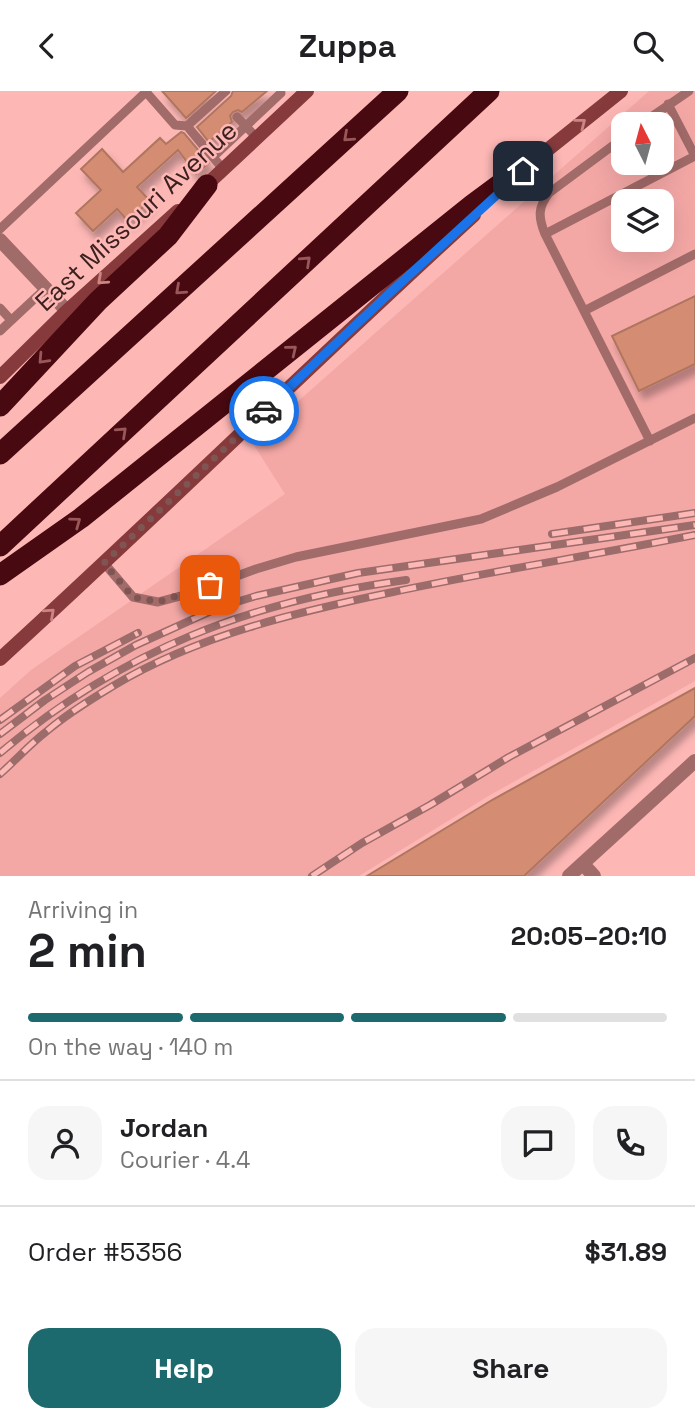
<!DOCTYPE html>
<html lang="en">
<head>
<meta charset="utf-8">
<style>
	body { margin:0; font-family:"Space Grotesk",sans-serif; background:#f6f6f6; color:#202124; height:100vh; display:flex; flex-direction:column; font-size:26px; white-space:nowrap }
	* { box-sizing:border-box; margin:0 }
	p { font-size:23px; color:#757577 }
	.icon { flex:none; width:38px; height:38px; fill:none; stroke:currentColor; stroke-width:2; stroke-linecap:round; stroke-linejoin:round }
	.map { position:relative; height:785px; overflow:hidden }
	.details { display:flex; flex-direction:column; background:#fff; flex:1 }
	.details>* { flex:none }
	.needle { width:46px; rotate:354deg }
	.controls { position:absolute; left:611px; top:21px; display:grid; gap:14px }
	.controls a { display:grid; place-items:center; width:63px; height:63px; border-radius:14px; background:#fff; box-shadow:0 7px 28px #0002; font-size:35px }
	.pin { position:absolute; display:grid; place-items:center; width:60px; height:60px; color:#fff; margin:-30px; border-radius:14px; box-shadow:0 4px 10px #0006 }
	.courier { position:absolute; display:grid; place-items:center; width:70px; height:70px; margin:-35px; border:5px solid #1a73e8; border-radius:50%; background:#fff; color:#222; box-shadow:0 2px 9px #0007 }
	.summary em { font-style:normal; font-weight:600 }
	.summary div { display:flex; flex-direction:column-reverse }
	.summary { display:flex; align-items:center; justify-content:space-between; height:119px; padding:0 28px }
	h1 { font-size:46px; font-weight:600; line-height:52px }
	.bar { display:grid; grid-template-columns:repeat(4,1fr); gap:10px 7px; align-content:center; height:84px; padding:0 28px }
	.bar i { height:9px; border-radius:5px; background:#e0e0e0 }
	.bar .active { background:#1c696e }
	.bar p { grid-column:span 4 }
	.line { display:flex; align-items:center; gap:18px; padding:0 28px; border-top:2px solid #e0e0e0 }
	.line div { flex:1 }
	.round { display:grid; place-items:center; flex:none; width:74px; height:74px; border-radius:21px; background:#f6f6f6 }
	.primary-button { display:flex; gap:14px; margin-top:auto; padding:14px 28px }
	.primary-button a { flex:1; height:80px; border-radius:21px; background:#1c696e; color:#fff; font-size:28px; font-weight:600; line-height:80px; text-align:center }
	.primary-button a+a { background:#f6f6f6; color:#202124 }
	header { display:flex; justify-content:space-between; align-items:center; height:91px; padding:0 28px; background:#fff; font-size:32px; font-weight:600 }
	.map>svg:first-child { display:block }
	.built { fill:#f4a8a6; fill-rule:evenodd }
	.building { fill:#d48d73; stroke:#af755f; stroke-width:2; filter:url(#shadow) }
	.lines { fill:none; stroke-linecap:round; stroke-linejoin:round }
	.lane { stroke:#a16b69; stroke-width:9 }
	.street { stroke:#a16b69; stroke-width:14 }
	.secondary { stroke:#863a3b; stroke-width:14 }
	.highway { stroke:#480910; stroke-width:21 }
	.rail-casing { stroke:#9c6c6b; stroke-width:8 }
	.rail { stroke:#fdb7b5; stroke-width:5; stroke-dasharray:16; stroke-linecap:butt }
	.oneway { stroke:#cd8584 }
	.oneway2 { stroke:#99575a }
	.done { stroke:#7f5554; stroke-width:7; stroke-dasharray:0 12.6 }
	.route { stroke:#1a73e8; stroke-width:9 }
	.labels { text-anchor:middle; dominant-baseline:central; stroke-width:5; stroke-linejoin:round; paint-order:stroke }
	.street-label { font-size:26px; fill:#3b2020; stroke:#fdb7b5 }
</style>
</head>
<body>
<header><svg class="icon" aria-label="back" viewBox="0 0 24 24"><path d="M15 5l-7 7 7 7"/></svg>Zuppa<svg class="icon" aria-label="search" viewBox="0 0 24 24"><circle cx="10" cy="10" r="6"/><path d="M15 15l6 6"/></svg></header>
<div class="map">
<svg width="695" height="785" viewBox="0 0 695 785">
	<defs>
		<filter id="shadow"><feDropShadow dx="4.5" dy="8" stdDeviation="3.5" flood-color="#0004"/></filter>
	</defs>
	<rect width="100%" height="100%" fill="#fdb7b5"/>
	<path class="built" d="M649,0h46v590l-205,114 -131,81h-359v-178l31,-28 254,-176 -33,-52zM623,33h39v39h-39zM623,110h39v39h-39z"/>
	<path class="building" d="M162,0h54l-30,27z
		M233,0h34l-25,21 -4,-2 -5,2 -3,4 2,6 -23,20 -12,-15 34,-31z
		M181,41l3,1 25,30 -13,11 -18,-24 -41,37 13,14 -22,20 -11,-12 -24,22 -17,-18 25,-23 -20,-21 21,-20 21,23 37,-34 6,6z
		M695,205v68l-56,27 -27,-55z
		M695,597v28l-171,160h-157l125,-76z"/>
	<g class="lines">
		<path class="lane" d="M146,1l29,33 12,1 39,-35
			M668,13l27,52
			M237,26l20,21
			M641,33l48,-33
			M187,35l36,43
			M213,66l68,-64
			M0,138l147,-138
			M545,143c-7,-17 -7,-27 4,-41l74,-55
			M0,217l11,12
			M584,220l111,-57
			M0,240l46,-43
			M650,350l-105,-207 150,-78
			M104,472l29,34 25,5 30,-8 68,-25 40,-12 185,-38 76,-32 138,-69"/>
		<path class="street" d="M0,149l67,71
			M583,773l11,12
			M569,785l126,-115"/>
		<path class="secondary" d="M536,68l85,-68
			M201,99l106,-99
			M0,286l67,-66 111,-100
			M0,568c160,-146 314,-298 474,-444"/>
		<path class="highway" d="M0,315l98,-105 70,-65 39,-51
			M0,363l398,-363
			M0,455l489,-455
			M0,484l81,-57 391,-313 69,-51"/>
		<g class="rail-casing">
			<path id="rail" d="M552,443l143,-21
				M0,629l75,-54 63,-33
				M0,643l45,-34 43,-28 48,-27 84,-38 36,-11 102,-23 337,-48
				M0,662c121,-102 250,-152 406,-173
				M0,683c16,-14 30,-30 47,-43 20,-17 43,-31 66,-45 85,-51 184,-74 280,-94 100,-21 201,-37 302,-57
				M312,785l50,-33 68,-38 79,-48 186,-99"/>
		</g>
		<use href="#rail" class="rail"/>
	</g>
	<defs><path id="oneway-chevron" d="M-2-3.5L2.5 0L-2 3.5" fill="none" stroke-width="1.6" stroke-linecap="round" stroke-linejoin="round" transform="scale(1.75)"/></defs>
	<g class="oneway">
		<use href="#oneway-chevron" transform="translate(581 32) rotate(-38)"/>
		<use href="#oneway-chevron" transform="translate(102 189) rotate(138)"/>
		<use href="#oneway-chevron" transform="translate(50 522) rotate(-42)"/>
	</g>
	<g class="oneway2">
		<use href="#oneway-chevron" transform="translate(348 46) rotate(138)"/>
		<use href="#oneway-chevron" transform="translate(306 170) rotate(-43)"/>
		<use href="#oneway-chevron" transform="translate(180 199) rotate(138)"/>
		<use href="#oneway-chevron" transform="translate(292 259) rotate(-39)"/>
		<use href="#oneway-chevron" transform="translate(43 268) rotate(133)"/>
		<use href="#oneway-chevron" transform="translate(122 341) rotate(-43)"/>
		<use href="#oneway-chevron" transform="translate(76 431) rotate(-36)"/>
	</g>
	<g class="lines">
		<path class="done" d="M210,494l-52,17 -25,-5 -29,-34 160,-152"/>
		<path class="route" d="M264,320l130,-122 129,-118"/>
	</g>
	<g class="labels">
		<g class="street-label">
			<text transform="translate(136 125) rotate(-43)">East Missouri Avenue</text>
		</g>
	</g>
</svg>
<div class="controls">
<a><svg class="needle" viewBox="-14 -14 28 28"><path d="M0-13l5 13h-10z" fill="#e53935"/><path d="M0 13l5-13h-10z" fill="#757577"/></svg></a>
<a><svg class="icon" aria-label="layers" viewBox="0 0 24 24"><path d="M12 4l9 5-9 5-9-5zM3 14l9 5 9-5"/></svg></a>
</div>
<div class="pin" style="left:210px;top:494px;background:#ea580c"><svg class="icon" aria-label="bag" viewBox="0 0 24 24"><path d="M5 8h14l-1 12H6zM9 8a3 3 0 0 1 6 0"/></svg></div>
<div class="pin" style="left:523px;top:80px;background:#1f2937"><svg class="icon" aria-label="home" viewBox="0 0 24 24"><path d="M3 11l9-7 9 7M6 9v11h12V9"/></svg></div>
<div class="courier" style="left:264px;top:320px"><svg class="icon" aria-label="car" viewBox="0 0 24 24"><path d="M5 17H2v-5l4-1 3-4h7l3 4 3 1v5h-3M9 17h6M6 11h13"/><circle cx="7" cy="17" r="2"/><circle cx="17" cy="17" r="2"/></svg></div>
</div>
<section class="details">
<div class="summary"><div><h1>2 min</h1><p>Arriving in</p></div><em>20:05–20:10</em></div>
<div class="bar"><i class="active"></i><i class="active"></i><i class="active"></i><i></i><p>On the way · 140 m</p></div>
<div class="line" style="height:126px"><a class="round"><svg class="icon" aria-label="person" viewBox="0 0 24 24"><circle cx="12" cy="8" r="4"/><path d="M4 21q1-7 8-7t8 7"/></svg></a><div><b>Jordan</b><p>Courier · 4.4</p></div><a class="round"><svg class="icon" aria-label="chat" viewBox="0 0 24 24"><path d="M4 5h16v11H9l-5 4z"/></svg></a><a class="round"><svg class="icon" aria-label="phone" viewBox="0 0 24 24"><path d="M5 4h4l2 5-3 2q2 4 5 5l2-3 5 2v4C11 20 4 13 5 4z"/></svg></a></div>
<div class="line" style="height:91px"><div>Order #5356</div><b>$31.89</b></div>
<div class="primary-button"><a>Help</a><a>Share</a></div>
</section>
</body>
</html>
